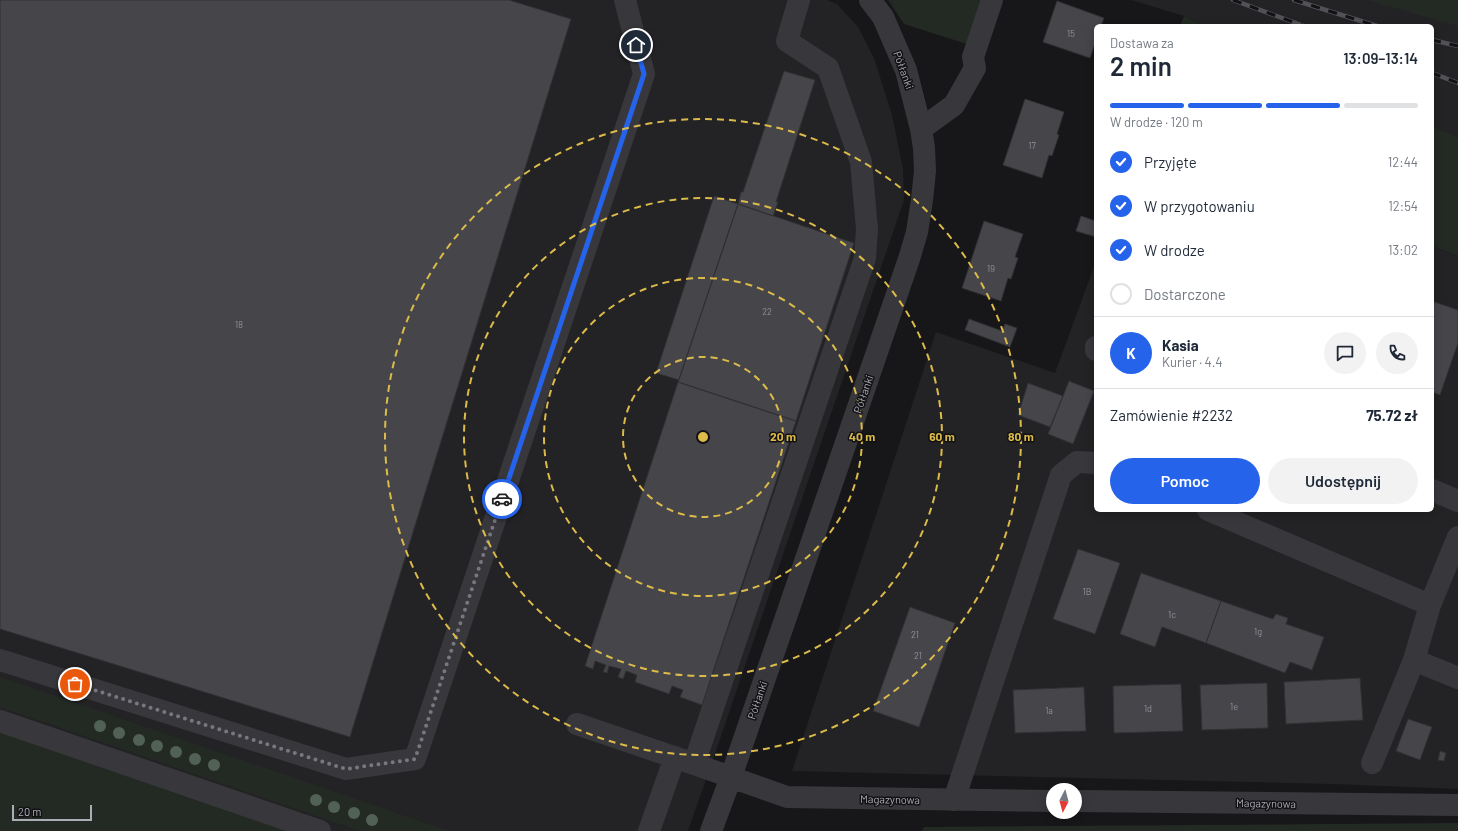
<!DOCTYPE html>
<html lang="pl">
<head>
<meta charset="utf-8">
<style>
	body { margin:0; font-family:Barlow,sans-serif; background:#f2f2f3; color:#1f2937; height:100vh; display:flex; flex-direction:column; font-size:15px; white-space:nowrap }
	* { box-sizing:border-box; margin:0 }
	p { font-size:13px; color:#747a83 }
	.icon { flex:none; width:22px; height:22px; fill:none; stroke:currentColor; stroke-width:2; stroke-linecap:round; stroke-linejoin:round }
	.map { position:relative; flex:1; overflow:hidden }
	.panel { position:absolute; left:1094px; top:24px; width:340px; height:488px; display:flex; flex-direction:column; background:#fff; border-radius:6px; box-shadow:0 2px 10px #0003 }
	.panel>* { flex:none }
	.needle { width:26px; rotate:186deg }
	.fabs { position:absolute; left:1046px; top:783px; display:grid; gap:8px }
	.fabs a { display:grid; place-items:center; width:36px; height:36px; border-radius:50%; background:#fff; box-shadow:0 2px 10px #0003; font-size:20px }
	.scale { position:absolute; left:12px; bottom:10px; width:80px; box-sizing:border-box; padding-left:4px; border:2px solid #aaacb6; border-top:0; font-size:11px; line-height:14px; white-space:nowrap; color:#aaacb6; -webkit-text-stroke:3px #121113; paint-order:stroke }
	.pin { position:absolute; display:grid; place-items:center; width:34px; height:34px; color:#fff; margin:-17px; border:2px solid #fff; border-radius:50%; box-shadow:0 1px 4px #0007 }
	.courier { position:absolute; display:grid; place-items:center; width:40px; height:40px; margin:-20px; border:3px solid #2563eb; border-radius:50%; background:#fff; color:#222; box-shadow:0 1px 5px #0007 }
	.summary em { font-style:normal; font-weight:600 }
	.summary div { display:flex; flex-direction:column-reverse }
	.summary { display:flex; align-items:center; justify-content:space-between; height:68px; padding:0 16px }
	h1 { font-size:26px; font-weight:600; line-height:30px }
	.bar { display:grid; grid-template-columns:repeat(4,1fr); gap:6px 4px; align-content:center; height:48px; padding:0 16px }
	.bar i { height:5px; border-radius:3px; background:#e0e1e3 }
	.bar .on { background:#2563eb }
	.bar p { grid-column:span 4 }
	.line { display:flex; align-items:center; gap:10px; padding:0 16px; border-top:1px solid #e0e1e3 }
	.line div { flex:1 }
	.round { display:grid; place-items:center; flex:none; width:42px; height:42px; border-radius:21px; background:#f2f2f3 }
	ol { padding:0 16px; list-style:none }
	li { display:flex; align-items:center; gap:12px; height:44px }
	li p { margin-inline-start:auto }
	li .icon { padding:4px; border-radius:50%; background:#2563eb; color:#fff; stroke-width:4 }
	li:last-child { color:#747a83 }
	li i { width:22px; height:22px; border:2px solid #e0e1e3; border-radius:50% }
	.cta { display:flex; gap:8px; margin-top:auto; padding:8px 16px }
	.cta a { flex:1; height:46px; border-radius:24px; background:#2563eb; color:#fff; font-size:16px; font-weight:600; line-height:46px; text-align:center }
	.cta a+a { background:#f2f2f3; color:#1f2937 }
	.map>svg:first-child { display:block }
	.built { fill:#232225 }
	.green { fill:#232a24 }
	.building { fill:#46464a; stroke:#313134 }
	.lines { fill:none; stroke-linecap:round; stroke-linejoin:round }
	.minor { stroke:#38383c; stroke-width:22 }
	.rail-casing { stroke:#515257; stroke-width:4.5 }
	.rail { stroke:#121113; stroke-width:3; stroke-dasharray:9; stroke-linecap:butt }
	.tree { fill:#526156 }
	.done { stroke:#77787f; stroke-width:4; stroke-dasharray:0 7.2 }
	.route { stroke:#2563eb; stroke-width:5 }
	.ring { fill:none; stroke:#dcbb4a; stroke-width:2; stroke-dasharray:7 5 }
	.labels { text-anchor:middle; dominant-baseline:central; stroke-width:3; stroke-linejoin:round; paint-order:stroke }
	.number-label { font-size:9px; fill:#91929b }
	.street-label { font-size:11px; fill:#aaacb6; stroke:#121113 }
	.centre { fill:#dcbb4a; stroke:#121113; stroke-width:2 }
	.ring-label { font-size:12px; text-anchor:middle; font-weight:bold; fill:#dcbb4a; stroke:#121113; stroke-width:3; stroke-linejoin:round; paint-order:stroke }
</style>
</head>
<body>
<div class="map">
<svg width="1458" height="831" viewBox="0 0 1458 831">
	<rect width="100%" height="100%" fill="#171618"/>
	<path class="built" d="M0,0h827l10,4 21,23 16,31 18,57 11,54 1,31 -186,545 -30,86h-400l-288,-100z
		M1131,0h327v137l-26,-11v-100h-227l-21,-10z
		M1432,246l26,10v533l-125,-5 -541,-13 144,-439 119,41 41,-112v249h336z"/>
	<path class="green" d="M888,0h97l-15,45 -66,-21z
		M1367,0h91v26z
		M1184,16l21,10h-25z
		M1432,126l26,11v119l-26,-10z
		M0,677l449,154h-89l-360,-124z
		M0,731l288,100h-288z
		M1458,823v8h-536l2,-4z"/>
	<path class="building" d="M0,0h509l62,19 -221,718 -350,-108z
		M1057,1l47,17 -3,8h-5v14l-6,18 -47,-16z
		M784,71l31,9 -39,122h2l-5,14 -35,-12 3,-12h2z
		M1025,99l39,13 -7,22 2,1 -7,21 -3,-1 -7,23 -39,-13z
		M714,196l24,8 -59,176 -23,-7z
		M738,204l116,39 -58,178 -118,-39z
		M1081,216l15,5v16l-20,-6z
		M984,221l39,13 -8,23 3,1 -7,21 -3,-1 -7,23 -39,-13z
		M1432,301l26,9v33l-18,52 -8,-3z
		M969,319l33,12 3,-7 12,4 -7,19 -45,-17z
		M1069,381l25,10 -21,53 -25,-10z
		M678,382l118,39 -94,284 -22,-8 3,-7 -11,-4 -3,8 -34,-12 2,-7 -11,-4 -3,8 -5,-2 3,-8 -12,-3 -2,7 -4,-1 3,-7 -11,-4 -2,8 -8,-3z
		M1028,383l35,13 -13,31 -32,-12z
		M1078,549l42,14 -25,71 -42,-15z
		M1141,573l80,28 -15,42 -44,-16 -7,20 -35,-13z
		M1221,601l52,18 3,-5 12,4 -2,6 38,13 -12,33 -22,-8 -5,11 -79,-30z
		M910,607l45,16 -36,104 -46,-16z
		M1360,678l3,42 -77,4 -2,-42z
		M1267,683l1,45 -66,2 -2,-45z
		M1181,684l2,47 -69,2 -1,-47z
		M1084,687l2,44 -71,2 -2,-43z
		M1408,719l24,8 -12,33 -24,-9z
		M1440,751l6,2 -2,8 -6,-1z"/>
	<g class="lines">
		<path class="minor" d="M799,0l-12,41 41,27 33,94 6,67 -2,29 -171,506 93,33 266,4
			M921,129l33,-24 21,-37 -2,-11 19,-57
			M1096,347v3
			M1432,490l26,11
			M1208,510l222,95 28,-68
			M0,660l346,109 69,-10 229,-685 -19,-74
			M1414,660l44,18
			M0,721l320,110
			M577,724l117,40
			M1372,763l42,-103 16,-55
			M954,800l107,-325 16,-13 19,1
			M1075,801l383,4
			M649,831l26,-74
			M711,831l20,-54 178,-518 8,-27 5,-32 3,-29 -1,-23 -3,-19 -15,-59 -23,-53 -13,-17"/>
		<g class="rail-casing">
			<path id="rail" d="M1233,0l71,26
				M1294,0l83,26
				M1432,40l26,6
				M1432,73l26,10"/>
		</g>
		<use href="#rail" class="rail"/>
	</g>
	<g class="tree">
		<circle cx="100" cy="726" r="6"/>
		<circle cx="119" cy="733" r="6"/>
		<circle cx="139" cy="740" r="6"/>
		<circle cx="157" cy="746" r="6"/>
		<circle cx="176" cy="752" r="6"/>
		<circle cx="195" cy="759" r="6"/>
		<circle cx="214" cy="765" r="6"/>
		<circle cx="316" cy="800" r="6"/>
		<circle cx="334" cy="807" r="6"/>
		<circle cx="354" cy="813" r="6"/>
		<circle cx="372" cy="820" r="6"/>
	</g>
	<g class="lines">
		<path class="done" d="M75,684l271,85 69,-10 87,-260"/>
		<path class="route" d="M502,499l142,-425 -8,-29"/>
	</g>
	<g class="ring">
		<circle cx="703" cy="437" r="80"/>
		<circle cx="703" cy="437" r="159"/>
		<circle cx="703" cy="437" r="239"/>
		<circle cx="703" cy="437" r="318"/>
	</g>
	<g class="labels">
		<g class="number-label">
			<text x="1071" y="33">15</text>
			<text x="1032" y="145">17</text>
			<text x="991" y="268">19</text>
			<text x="767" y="311">22</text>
			<text x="239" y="324">18</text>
			<text x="1087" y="591">1B</text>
			<text x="1172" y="614">1c</text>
			<text x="1258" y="631">1g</text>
			<text x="915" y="634">21</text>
			<text x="918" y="655">21</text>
			<text x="1234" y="706">1e</text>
			<text x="1148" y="708">1d</text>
			<text x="1049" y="710">1a</text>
		</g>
		<g class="street-label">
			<text transform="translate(904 70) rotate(70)">Półłanki</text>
			<text transform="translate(863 394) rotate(-71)">Półłanki</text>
			<text transform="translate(757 700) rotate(-71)">Półłanki</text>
			<text transform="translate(890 799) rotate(1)">Magazynowa</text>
			<text transform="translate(1266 803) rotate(1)">Magazynowa</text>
		</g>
	</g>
	<circle cx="703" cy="437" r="6" class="centre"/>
	<g class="ring-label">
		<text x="783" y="441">20 m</text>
		<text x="862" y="441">40 m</text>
		<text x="942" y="441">60 m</text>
		<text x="1021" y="441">80 m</text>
	</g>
</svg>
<div class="fabs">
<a><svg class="needle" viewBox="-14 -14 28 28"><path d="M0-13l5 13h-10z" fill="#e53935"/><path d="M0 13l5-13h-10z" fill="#747a83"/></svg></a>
</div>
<div class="scale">20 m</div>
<div class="pin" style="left:75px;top:684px;background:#ea580c"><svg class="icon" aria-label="bag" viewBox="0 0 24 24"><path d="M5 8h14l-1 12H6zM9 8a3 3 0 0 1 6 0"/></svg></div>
<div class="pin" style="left:636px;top:45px;background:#1f2937"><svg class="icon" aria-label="home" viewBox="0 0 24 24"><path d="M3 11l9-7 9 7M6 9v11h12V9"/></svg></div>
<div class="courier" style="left:502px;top:499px"><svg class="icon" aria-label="car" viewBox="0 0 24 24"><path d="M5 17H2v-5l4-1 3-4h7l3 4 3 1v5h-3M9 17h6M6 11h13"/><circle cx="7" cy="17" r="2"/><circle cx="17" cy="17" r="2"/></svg></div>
<section class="panel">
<div class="summary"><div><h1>2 min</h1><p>Dostawa za</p></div><em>13:09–13:14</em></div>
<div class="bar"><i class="on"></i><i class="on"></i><i class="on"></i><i></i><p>W drodze · 120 m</p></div>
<ol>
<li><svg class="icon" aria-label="check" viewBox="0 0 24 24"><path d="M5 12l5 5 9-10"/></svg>Przyjęte<p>12:44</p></li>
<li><svg class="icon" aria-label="check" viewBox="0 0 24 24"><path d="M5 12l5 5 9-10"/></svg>W przygotowaniu<p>12:54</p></li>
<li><svg class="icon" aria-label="check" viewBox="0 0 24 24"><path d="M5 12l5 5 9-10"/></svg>W drodze<p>13:02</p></li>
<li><i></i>Dostarczone</li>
</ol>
<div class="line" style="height:72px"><b class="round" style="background:#2563eb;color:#fff">K</b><div><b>Kasia</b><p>Kurier · 4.4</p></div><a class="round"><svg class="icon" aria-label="chat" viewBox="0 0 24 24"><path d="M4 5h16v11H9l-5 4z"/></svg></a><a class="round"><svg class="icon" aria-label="phone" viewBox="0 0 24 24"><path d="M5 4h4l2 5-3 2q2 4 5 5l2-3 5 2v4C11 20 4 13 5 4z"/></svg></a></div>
<div class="line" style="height:52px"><div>Zamówienie #2232</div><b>75.72 zł</b></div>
<div class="cta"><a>Pomoc</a><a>Udostępnij</a></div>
</section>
</div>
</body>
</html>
